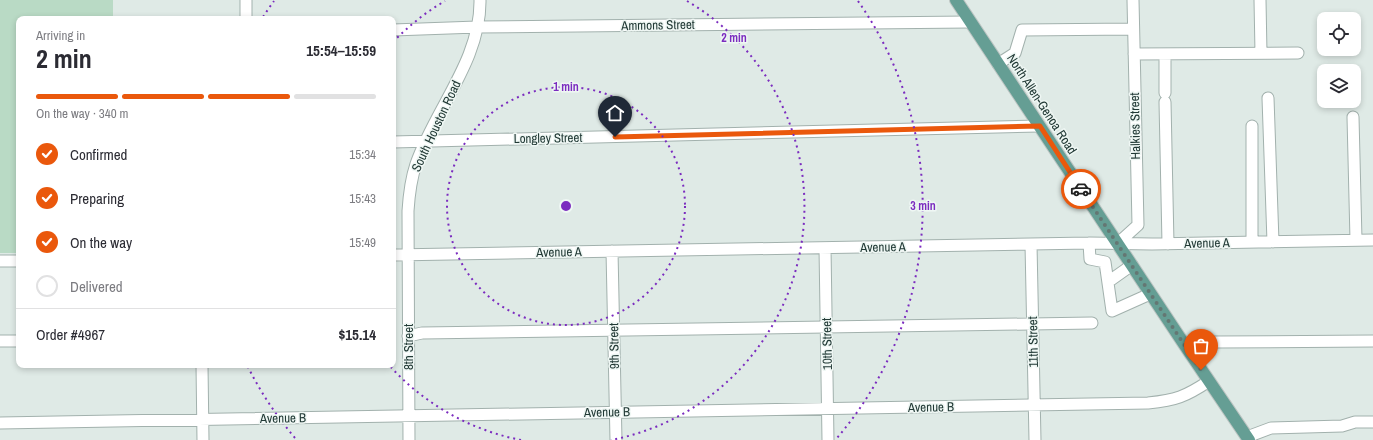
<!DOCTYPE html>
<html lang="en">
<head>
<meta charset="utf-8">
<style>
	body { margin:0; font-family:"Archivo Narrow",sans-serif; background:#f2f2f3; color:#2b2b33; height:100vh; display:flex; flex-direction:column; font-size:15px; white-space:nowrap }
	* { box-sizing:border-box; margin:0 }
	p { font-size:13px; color:#7c7c81 }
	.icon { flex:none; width:22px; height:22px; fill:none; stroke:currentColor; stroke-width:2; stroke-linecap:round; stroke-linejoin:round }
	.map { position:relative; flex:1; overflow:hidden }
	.drawer { position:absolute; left:16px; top:16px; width:380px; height:352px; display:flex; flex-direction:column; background:#fff; border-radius:8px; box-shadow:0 2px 6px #0003 }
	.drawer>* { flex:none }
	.tools { position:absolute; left:1317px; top:12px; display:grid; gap:8px }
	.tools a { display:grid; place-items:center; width:44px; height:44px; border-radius:8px; background:#fff; box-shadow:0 2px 6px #0003; font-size:20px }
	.pin { position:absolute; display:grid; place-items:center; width:34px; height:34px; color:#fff; margin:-41px -17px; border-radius:50% 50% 50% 0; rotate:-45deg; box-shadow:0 0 4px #0007 }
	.pin .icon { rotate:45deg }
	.courier { position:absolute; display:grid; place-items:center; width:40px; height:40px; margin:-20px; border:3px solid #ea580c; border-radius:50%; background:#fff; color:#222; box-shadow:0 1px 5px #0007 }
	.summary em { font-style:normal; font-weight:700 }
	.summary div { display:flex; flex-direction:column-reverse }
	.summary { display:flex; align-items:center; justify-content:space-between; height:68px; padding:0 20px }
	h1 { font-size:26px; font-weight:700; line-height:30px }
	.bar { display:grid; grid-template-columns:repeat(4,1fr); gap:6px 4px; align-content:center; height:48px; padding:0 20px }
	.bar i { height:5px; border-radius:3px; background:#e1e1e2 }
	.bar .current { background:#ea580c }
	.bar p { grid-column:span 4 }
	.line { display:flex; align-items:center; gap:10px; padding:0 20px; border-top:1px solid #e1e1e2 }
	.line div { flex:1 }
	ol { padding:0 20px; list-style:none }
	li { display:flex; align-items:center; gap:12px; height:44px }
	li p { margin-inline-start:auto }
	li .icon { padding:4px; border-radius:50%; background:#ea580c; color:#fff; stroke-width:4 }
	li:last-child { color:#7c7c81 }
	li i { width:22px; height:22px; border:2px solid #e1e1e2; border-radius:50% }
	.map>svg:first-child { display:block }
	.park { fill:#b9dac5 }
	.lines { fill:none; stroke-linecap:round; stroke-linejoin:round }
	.minor-casing { stroke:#a2b1ad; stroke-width:13 }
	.major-casing { stroke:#bcc4c2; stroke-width:14 }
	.minor { stroke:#fff; stroke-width:11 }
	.major { stroke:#659e94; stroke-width:12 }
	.done { stroke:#647773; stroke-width:4; stroke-dasharray:0 7.2 }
	.route { stroke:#ea580c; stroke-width:5 }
	.ring { fill:none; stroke:#7b2cbf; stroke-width:2; stroke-dasharray:2 4 }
	.labels { text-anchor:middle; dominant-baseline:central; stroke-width:3; stroke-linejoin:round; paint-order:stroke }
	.street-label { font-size:13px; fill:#213935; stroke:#eff7f4 }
	.centre { fill:#7b2cbf; stroke:#eff7f4; stroke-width:2 }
	.ring-label { font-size:12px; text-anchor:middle; font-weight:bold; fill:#7b2cbf; stroke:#eff7f4; stroke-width:3; stroke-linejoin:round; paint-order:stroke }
</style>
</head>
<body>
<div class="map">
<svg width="1373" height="440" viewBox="0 0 1373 440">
	<rect width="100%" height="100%" fill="#dfeae6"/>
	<path class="park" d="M0,0h113v19h-94v234h-19z"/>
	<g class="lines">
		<g class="minor-casing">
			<path id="minor" d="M246,0v19
				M1260,0l1,53
				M393,30l84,-3 493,-5
				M1134,54l164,-1
				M1165,54v39
				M998,64l17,-11 7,-23 111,-1
				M1268,98l5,144
				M1165,102l3,142
				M1353,117l3,123
				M393,142l646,-16
				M1252,242v-116
				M1089,243l1,16 15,3 7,49 38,-17
				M1031,244l4,196
				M1117,244l21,-19 -5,-225
				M825,248l3,192
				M612,251l4,189
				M393,255l696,-12 63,1 221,-4
				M0,261h19
				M1108,282l24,-17
				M408,336l14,-3 670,-10
				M0,341h19
				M1186,347l30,-5 157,-1
				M202,365l1,75
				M0,423l1148,-20c28,-3 37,-6 61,-22
				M1247,437l24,-9 71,-2 13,-4h18
				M409,440l-1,-229c1,-16 3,-32 8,-47 19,-55 65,-104 64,-164"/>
		</g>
		<g class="major-casing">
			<path id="major" d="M956,0l230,347 63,93"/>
		</g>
		<use href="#minor" class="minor"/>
		<use href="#major" class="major"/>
	</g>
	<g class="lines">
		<path class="done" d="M1081,189l120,181"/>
		<path class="route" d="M615,137l425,-11 41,63"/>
	</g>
	<g class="ring">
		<circle cx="566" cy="206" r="119"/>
		<path d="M521 440A238 238 0 0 1 389 365M393 42A238 238 0 0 1 445 1M687 1A238 238 0 0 1 611 440"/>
		<path d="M295 438A357 357 0 0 1 247 365M263 17A357 357 0 0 1 274 1M858 1A357 357 0 0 1 837 438"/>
	</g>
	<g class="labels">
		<g class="street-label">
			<text transform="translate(658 25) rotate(-1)">Ammons Street</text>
			<text transform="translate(1042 104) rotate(57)">North Allen-Genoa Road</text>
			<text transform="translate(436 126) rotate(-65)">South Houston Road</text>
			<text transform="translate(1135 126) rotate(-91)">Halkies Street</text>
			<text transform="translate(548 138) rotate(-1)">Longley Street</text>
			<text transform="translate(1207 243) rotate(-1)">Avenue A</text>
			<text transform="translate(883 247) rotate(-1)">Avenue A</text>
			<text transform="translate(559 252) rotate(-1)">Avenue A</text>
			<text transform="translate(1033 342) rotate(-91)">11th Street</text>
			<text transform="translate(827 344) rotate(-91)">10th Street</text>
			<text transform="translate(614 346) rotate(-91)">9th Street</text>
			<text transform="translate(408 347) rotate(-90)">8th Street</text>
			<text transform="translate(931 407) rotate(-1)">Avenue B</text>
			<text transform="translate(607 412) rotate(-1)">Avenue B</text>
			<text transform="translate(283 418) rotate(-1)">Avenue B</text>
		</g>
	</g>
	<circle cx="566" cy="206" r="6" class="centre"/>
	<g class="ring-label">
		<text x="734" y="42">2 min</text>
		<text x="566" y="91">1 min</text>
		<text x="923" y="210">3 min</text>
	</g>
</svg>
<div class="tools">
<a><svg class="icon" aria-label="locate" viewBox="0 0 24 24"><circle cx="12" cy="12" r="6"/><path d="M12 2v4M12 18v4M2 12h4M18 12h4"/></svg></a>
<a><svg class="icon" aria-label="layers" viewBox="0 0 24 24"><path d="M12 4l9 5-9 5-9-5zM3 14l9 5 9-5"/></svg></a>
</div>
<div class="pin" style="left:1201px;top:370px;background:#ea580c"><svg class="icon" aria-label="bag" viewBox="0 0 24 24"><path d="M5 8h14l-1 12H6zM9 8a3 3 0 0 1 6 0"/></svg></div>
<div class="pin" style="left:615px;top:137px;background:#1f2937"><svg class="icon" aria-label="home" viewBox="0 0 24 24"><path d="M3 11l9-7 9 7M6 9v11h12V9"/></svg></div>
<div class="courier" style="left:1081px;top:189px"><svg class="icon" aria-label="car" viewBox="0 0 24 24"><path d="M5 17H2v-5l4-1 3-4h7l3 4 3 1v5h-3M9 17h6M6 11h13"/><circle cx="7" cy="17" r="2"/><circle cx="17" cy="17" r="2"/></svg></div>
<section class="drawer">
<div class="summary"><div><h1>2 min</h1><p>Arriving in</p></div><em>15:54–15:59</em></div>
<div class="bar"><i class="current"></i><i class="current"></i><i class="current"></i><i></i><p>On the way · 340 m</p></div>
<ol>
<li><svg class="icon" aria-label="check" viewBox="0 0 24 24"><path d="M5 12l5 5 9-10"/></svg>Confirmed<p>15:34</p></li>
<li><svg class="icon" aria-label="check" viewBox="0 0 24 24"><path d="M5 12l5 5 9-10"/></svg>Preparing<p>15:43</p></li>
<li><svg class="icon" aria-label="check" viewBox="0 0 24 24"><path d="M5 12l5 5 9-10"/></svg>On the way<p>15:49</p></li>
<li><i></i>Delivered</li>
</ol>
<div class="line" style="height:52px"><div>Order #4967</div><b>$15.14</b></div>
</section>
</div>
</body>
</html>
